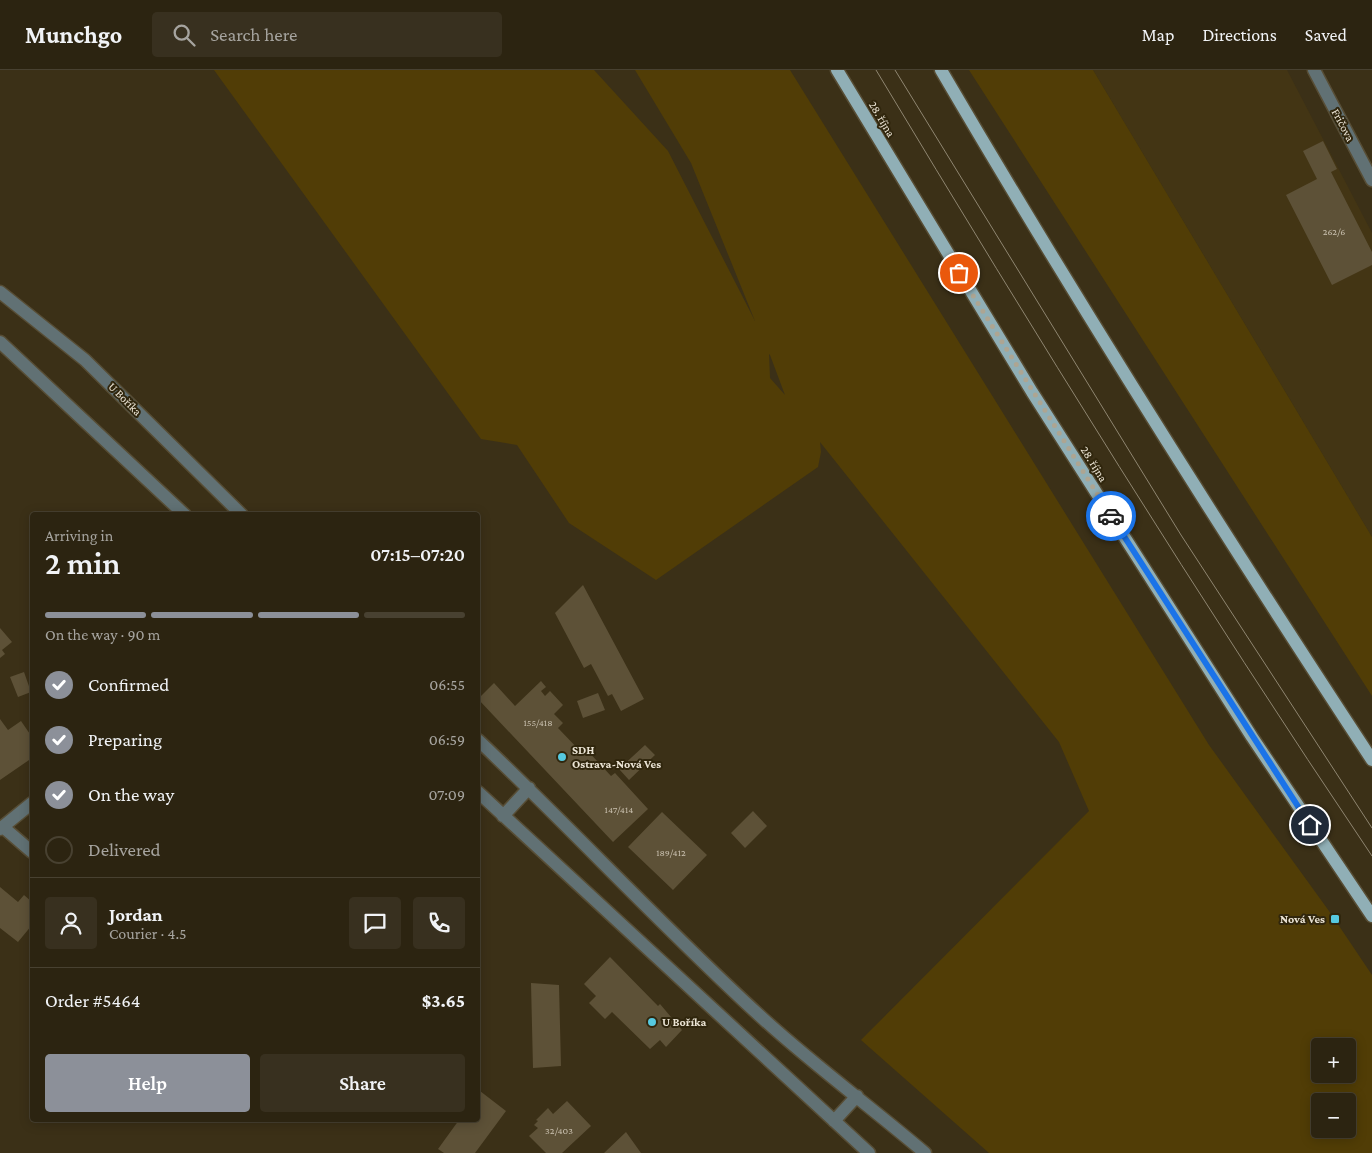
<!DOCTYPE html>
<html lang="en">
<head>
<meta charset="utf-8">
<style>
	body { margin:0; font-family:"Crimson Pro",serif; background:#38301f; color:#f1f3f6; height:100vh; display:flex; flex-direction:column; font-size:19px; white-space:nowrap }
	* { box-sizing:border-box; margin:0 }
	p { font-size:16px; color:#a6a49f }
	.icon { flex:none; width:28px; height:28px; fill:none; stroke:currentColor; stroke-width:2; stroke-linecap:round; stroke-linejoin:round }
	.map { position:relative; flex:1; overflow:hidden }
	.side { position:absolute; left:30px; top:442px; width:450px; height:610px; display:flex; flex-direction:column; background:#2c2411; border-radius:5px; box-shadow:0 2px 12px #0003,0 0 0 1px #484131 }
	.side>* { flex:none }
	.buttons { position:absolute; left:1311px; top:968px; display:grid; gap:10px }
	.buttons a { display:grid; place-items:center; width:45px; height:45px; border-radius:5px; background:#2c2411; box-shadow:0 2px 12px #0003,0 0 0 1px #484131; font-size:25px }
	.pin { position:absolute; display:grid; place-items:center; width:42px; height:42px; color:#fff; margin:-21px; border:2px solid #fff; border-radius:50%; box-shadow:0 1px 5px #0007 }
	.courier { position:absolute; display:grid; place-items:center; width:50px; height:50px; margin:-25px; border:4px solid #1a73e8; border-radius:50%; background:#fff; color:#222; box-shadow:0 1px 6px #0007 }
	.overview em { font-style:normal; font-weight:600 }
	.overview div { display:flex; flex-direction:column-reverse }
	.overview { display:flex; align-items:center; justify-content:space-between; height:85px; padding:0 15px }
	h1 { font-size:32px; font-weight:600; line-height:38px }
	.bar { display:grid; grid-template-columns:repeat(4,1fr); gap:8px 5px; align-content:center; height:60px; padding:0 15px }
	.bar i { height:6px; border-radius:4px; background:#484131 }
	.bar .selected { background:#8c9099 }
	.bar p { grid-column:span 4 }
	.line { display:flex; align-items:center; gap:12px; padding:0 15px; border-top:1px solid #484131 }
	.line div { flex:1 }
	.round { display:grid; place-items:center; flex:none; width:52px; height:52px; border-radius:5px; background:#38301f }
	ol { padding:0 15px; list-style:none }
	li { display:flex; align-items:center; gap:15px; height:55px }
	li p { margin-inline-start:auto }
	li .icon { padding:5px; border-radius:50%; background:#8c9099; color:#fff; stroke-width:4 }
	li:last-child { color:#a6a49f }
	li i { width:28px; height:28px; border:2px solid #484131; border-radius:50% }
	.action { display:flex; gap:10px; margin-top:auto; padding:10px 15px }
	.action a { flex:1; height:58px; border-radius:5px; background:#8c9099; color:#fff; font-size:20px; font-weight:600; line-height:58px; text-align:center }
	.action a+a { background:#38301f; color:#f1f3f6 }
	header { display:flex; align-items:center; gap:30px; box-sizing:border-box; height:70px; padding:0 25px; background:#2c2411; border-bottom:1px solid #484131 }
	header strong { font-size:24px }
	nav { display:flex; gap:28px; margin-inline-start:auto; font-size:18px }
	.search { width:350px; height:45px; background:#38301f; display:flex; align-items:center; gap:12px; box-sizing:border-box; padding:0 18px; border-radius:5px; color:#a6a49f; font-size:19px }
	.map>svg:first-child { display:block }
	.built { fill:#433514 }
	.green { fill:#513d06; fill-rule:evenodd }
	.building { fill:#5d5137 }
	.lines { fill:none; stroke-linecap:round; stroke-linejoin:round }
	.minor-casing { stroke:#574d35; stroke-width:15 }
	.major-casing { stroke:#574d35; stroke-width:15 }
	.minor { stroke:#617174; stroke-width:12 }
	.major { stroke:#90afb6; stroke-width:12 }
	.tram { stroke:#8f8671; stroke-width:1 }
	.done { stroke:#ada592; stroke-width:5; stroke-dasharray:0 9 }
	.route { stroke:#1a73e8; stroke-width:6 }
	.poi-dot { fill:#56c9e0; stroke:#30260d; stroke-width:2 }
	.labels { text-anchor:middle; dominant-baseline:central; stroke-width:4; stroke-linejoin:round; paint-order:stroke }
	.number-label { font-size:10px; fill:#c8bfae }
	.street-label { font-size:12px; fill:#ebe4d5; stroke:#30260d }
	.poi-label { font-size:12px; font-weight:bold; fill:#ebe4d5; stroke:#30260d; text-anchor:start }
</style>
</head>
<body>
<header>
<strong>Munchgo</strong>
<div class="search"><svg class="icon" aria-label="search" viewBox="0 0 24 24"><circle cx="10" cy="10" r="6"/><path d="M15 15l6 6"/></svg>Search here</div>
<nav><a>Map</a><a>Directions</a><a>Saved</a></nav>
</header>
<div class="map">
<svg width="1372" height="1083" viewBox="0 0 1372 1083">
	<rect width="100%" height="100%" fill="#3b3017"/>
	<path class="built" d="M1093,0h194l85,163v304z"/>
	<path class="green" d="M214,0h380l74,81 87,170 -64,-158 -56,-93h155l419,675 120,166 43,64v178h-383l-128,-113 228,-229 -30,-69 -239,-300 1,10 -3,15 -162,113 -87,-57 -52,-78 -36,-6zM769,284l1,1 15,40 -15,-17zM1320,976h28v28h-28zM1320,1031h28v28h-28z
		M969,0h124l279,467v159z"/>
	<path class="building" d="M1323,71l14,28 -6,3 41,80v13l-40,20 -46,-90 31,-16 -14,-28z
		M583,515l61,114 -23,12 -9,-17 -4,2 -17,-32 -7,4 -29,-55z
		M0,558l12,14 -10,8 3,4 -5,4z
		M24,602l7,20 -13,5 -8,-20z
		M541,611l5,6 -5,4 4,5 5,-5 13,14 -9,9 9,9 -5,5 23,24 4,-4 26,28 4,-3 33,36 -35,33 -135,-143 16,-16 21,23z
		M598,623l7,17 -22,8 -6,-17z
		M0,649l8,11 13,-9 11,16v21l-32,22z
		M645,675l10,10 -26,25 -10,-11z
		M753,741l14,15 -22,22 -14,-15z
		M662,742l45,43 -34,35 -45,-43z
		M0,817l18,15 6,-7 8,7v23l-14,17 -18,-14z
		M610,887l48,49 2,-2 22,26 -16,17 -6,-7 -10,9 -38,-37 -7,7 -16,-16 7,-7 -12,-12z
		M531,913l28,2 2,81 -28,2z
		M480,1021l26,20 -31,42h-31l-6,-4 21,-29h19v-25z
		M567,1031l24,25 -29,27h-16l-17,-17 9,-8 -4,-3 4,-4 -2,-1 12,-12 5,6z
		M626,1062l15,21h-37z"/>
	<g class="lines">
		<g class="minor-casing">
			<path id="minor" d="M1314,0l58,110
				M0,222l85,68 157,155
				M0,272l185,173
				M478,670c95,90 184,186 281,275 52,48 112,92 166,138
				M478,722l391,361
				M503,746l26,-28
				M3,757l29,25
				M0,759l32,-26
				M834,1051l23,-25"/>
		</g>
		<g class="major-casing">
			<path id="major" d="M837,0l195,322 220,345 120,179
				M941,0c137,234 282,463 431,690"/>
		</g>
		<use href="#minor" class="minor"/>
		<use href="#major" class="major"/>
		<path class="tram" d="M876,0c160,266 323,529 496,786
			M895,0l286,465 191,293"/>
	</g>
	<g class="lines">
		<path class="done" d="M959,203l152,243"/>
		<path class="route" d="M1111,446l199,309"/>
	</g>
	<g class="poi-dot">
		<circle cx="562" cy="687" r="5"/>
		<rect x="1330" y="844" width="10" height="10" rx="2.5"/>
		<circle cx="652" cy="952" r="5"/>
	</g>
	<g class="labels">
		<g class="number-label">
			<text x="1334" y="161">262/6</text>
			<text x="538" y="652">155/418</text>
			<text x="619" y="739">147/414</text>
			<text x="671" y="782">189/412</text>
			<text x="559" y="1060">32/403</text>
		</g>
		<g class="street-label">
			<text transform="translate(882 49) rotate(59)">28. října</text>
			<text transform="translate(1343 55) rotate(62)">Fričova</text>
			<text transform="translate(125 329) rotate(45)">U Boříka</text>
			<text transform="translate(1094 394) rotate(58)">28. října</text>
		</g>
		<g class="poi-label">
			<text x="572" y="680">SDH<tspan x="572" dy="14">Ostrava-Nová Ves</tspan></text>
			<text x="1325" y="849" text-anchor="end">Nová Ves</text>
			<text x="662" y="952">U Boříka</text>
		</g>
	</g>
</svg>
<div class="buttons">
<a>+</a>
<a>−</a>
</div>
<div class="pin" style="left:959px;top:203px;background:#ea580c"><svg class="icon" aria-label="bag" viewBox="0 0 24 24"><path d="M5 8h14l-1 12H6zM9 8a3 3 0 0 1 6 0"/></svg></div>
<div class="pin" style="left:1310px;top:755px;background:#1f2937"><svg class="icon" aria-label="home" viewBox="0 0 24 24"><path d="M3 11l9-7 9 7M6 9v11h12V9"/></svg></div>
<div class="courier" style="left:1111px;top:446px"><svg class="icon" aria-label="car" viewBox="0 0 24 24"><path d="M5 17H2v-5l4-1 3-4h7l3 4 3 1v5h-3M9 17h6M6 11h13"/><circle cx="7" cy="17" r="2"/><circle cx="17" cy="17" r="2"/></svg></div>
<section class="side">
<div class="overview"><div><h1>2 min</h1><p>Arriving in</p></div><em>07:15–07:20</em></div>
<div class="bar"><i class="selected"></i><i class="selected"></i><i class="selected"></i><i></i><p>On the way · 90 m</p></div>
<ol>
<li><svg class="icon" aria-label="check" viewBox="0 0 24 24"><path d="M5 12l5 5 9-10"/></svg>Confirmed<p>06:55</p></li>
<li><svg class="icon" aria-label="check" viewBox="0 0 24 24"><path d="M5 12l5 5 9-10"/></svg>Preparing<p>06:59</p></li>
<li><svg class="icon" aria-label="check" viewBox="0 0 24 24"><path d="M5 12l5 5 9-10"/></svg>On the way<p>07:09</p></li>
<li><i></i>Delivered</li>
</ol>
<div class="line" style="height:90px"><a class="round"><svg class="icon" aria-label="person" viewBox="0 0 24 24"><circle cx="12" cy="8" r="4"/><path d="M4 21q1-7 8-7t8 7"/></svg></a><div><b>Jordan</b><p>Courier · 4.5</p></div><a class="round"><svg class="icon" aria-label="chat" viewBox="0 0 24 24"><path d="M4 5h16v11H9l-5 4z"/></svg></a><a class="round"><svg class="icon" aria-label="phone" viewBox="0 0 24 24"><path d="M5 4h4l2 5-3 2q2 4 5 5l2-3 5 2v4C11 20 4 13 5 4z"/></svg></a></div>
<div class="line" style="height:65px"><div>Order #5464</div><b>$3.65</b></div>
<div class="action"><a>Help</a><a>Share</a></div>
</section>
</div>
</body>
</html>
